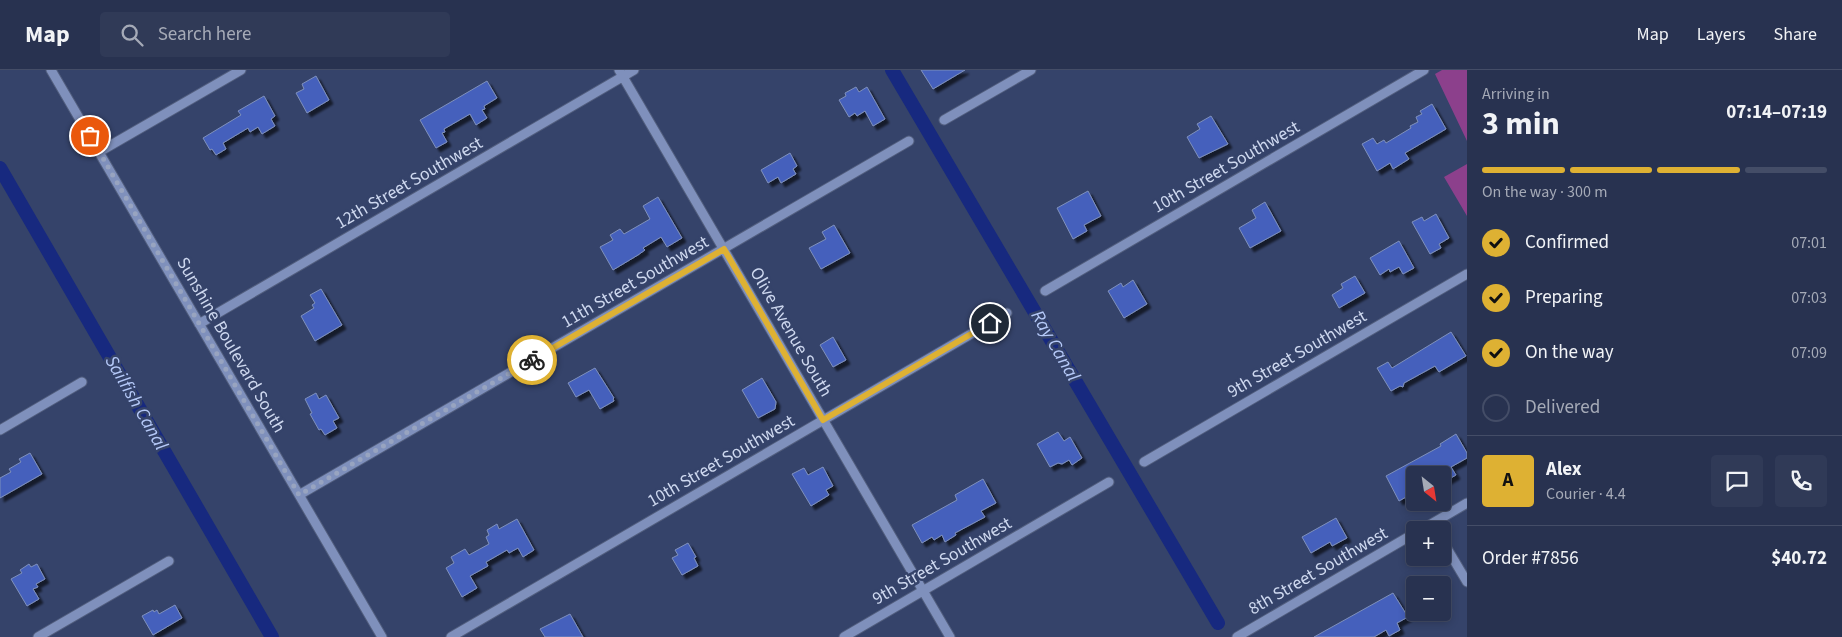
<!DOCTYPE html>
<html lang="en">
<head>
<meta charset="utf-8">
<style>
	body { margin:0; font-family:"Source Sans 3",sans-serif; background:#303a57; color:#f1f3f6; height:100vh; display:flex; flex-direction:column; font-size:19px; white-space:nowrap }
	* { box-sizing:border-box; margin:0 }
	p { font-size:16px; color:#a5aab7 }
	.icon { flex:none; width:28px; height:28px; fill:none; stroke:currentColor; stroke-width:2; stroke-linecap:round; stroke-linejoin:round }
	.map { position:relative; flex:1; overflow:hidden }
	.drawer { display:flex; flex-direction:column; background:#283250; width:375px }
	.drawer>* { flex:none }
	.needle { width:32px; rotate:150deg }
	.tools { position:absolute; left:1406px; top:396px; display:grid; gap:10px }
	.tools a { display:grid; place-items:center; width:45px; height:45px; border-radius:5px; background:#283250; box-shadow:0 2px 8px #0003,0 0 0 1px #444d67; font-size:25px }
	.pin { position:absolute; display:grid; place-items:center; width:42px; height:42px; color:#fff; margin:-21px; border:2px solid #fff; border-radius:50%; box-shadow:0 1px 5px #0007 }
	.courier { position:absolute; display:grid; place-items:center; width:50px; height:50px; margin:-25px; border:4px solid #deb133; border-radius:50%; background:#fff; color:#222; box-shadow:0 1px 6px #0007 }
	.head em { font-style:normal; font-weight:700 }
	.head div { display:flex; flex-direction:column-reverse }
	.head { display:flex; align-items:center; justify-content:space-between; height:85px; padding:0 15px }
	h1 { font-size:32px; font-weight:700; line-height:38px }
	.bar { display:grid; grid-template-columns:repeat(4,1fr); gap:8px 5px; align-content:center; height:60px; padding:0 15px }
	.bar i { height:6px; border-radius:4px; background:#444d67 }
	.bar .active { background:#deb133 }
	.bar p { grid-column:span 4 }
	.line { display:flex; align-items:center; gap:12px; padding:0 15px; border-top:1px solid #444d67 }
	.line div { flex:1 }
	.round { display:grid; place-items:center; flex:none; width:52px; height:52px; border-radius:5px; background:#303a57 }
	ol { padding:0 15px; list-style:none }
	li { display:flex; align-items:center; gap:15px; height:55px }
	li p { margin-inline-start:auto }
	li .icon { padding:5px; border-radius:50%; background:#deb133; color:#111; stroke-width:4 }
	li:last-child { color:#a5aab7 }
	li i { width:28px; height:28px; border:2px solid #444d67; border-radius:50% }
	header { display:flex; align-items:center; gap:30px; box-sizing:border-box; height:70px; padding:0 25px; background:#283250; border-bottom:1px solid #444d67 }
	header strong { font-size:24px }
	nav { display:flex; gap:28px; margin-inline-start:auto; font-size:18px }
	.search { width:350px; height:45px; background:#303a57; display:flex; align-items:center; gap:12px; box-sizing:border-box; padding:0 18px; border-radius:5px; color:#a5aab7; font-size:19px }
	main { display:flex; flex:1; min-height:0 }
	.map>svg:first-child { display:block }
	.green { fill:#8c408c }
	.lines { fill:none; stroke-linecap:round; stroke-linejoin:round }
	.canal { stroke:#17297f; stroke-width:14 }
	.building { fill:#4461bc; stroke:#7f90bc; filter:url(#shadow) }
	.minor-casing { stroke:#525e7e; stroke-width:11 }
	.minor { stroke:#7f90bc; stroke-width:9 }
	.done { stroke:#98a4c0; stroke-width:5; stroke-dasharray:0 9 }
	.route { stroke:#deb133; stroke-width:6 }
	.labels { text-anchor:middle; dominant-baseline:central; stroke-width:5; stroke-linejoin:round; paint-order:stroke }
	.street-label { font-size:18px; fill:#ced8ef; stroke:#35436a }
	.water-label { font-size:19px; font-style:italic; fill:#b5c9f8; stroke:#35436a }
</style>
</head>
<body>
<header>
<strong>Map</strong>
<div class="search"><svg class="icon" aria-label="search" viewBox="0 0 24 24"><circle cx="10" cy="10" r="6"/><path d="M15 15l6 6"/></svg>Search here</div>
<nav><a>Map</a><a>Layers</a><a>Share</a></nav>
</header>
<main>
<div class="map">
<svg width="1467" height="567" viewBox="0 0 1467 567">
	<defs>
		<filter id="shadow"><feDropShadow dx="4" dy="4" stdDeviation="1" flood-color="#0009"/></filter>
	</defs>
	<rect width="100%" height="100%" fill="#35436a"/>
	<path class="green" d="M1442,0h25v71l-32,-67z
		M1467,94v52l-23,-39z"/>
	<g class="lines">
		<path class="canal" d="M892,0l326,553
			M0,98l272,469"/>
	</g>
	<path class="building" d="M921,0h44l-32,19z
		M316,6l13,24 -22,13 -11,-20 8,-4 -2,-5z
		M487,11l10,17 -13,8 1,3 -3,1 5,8 -11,7 -6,-11 -26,15 1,3 -3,1 5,9 -11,6 -16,-28z
		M856,17l3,5 8,-5 18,32 -12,7 -8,-15 -8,5 -2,-3 -6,4 -10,-17 7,-4 -1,-3z
		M264,26l11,20 -4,3 4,7 -13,8 -4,-7 -8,5 -2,-4 -25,15 3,6 -10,6 -4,-6 -2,1 -7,-12 38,-23 -3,-4z
		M1432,34l14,25 -41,24 4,6 -16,10 -3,-6 -13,8 -15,-27 11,-6 4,6 7,-4 2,3 25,-15 -1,-2 8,-4 -2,-5 6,-3 -2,-3z
		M1211,46l17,28 -29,14 -12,-21 13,-8 -3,-5z
		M790,83l7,13 -4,3 3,5 -15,9 -3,-6 -10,6 -7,-13z
		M1088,121l13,25 -17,9 3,6 -14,8 -16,-31z
		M658,127l24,41 -15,9 -6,-10 -18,11 2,2 -7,5 -25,15 -13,-23 13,-7 -3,-5 10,-6 4,5 26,-15 -7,-13z
		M1265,132l16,29 -31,17 -11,-20 17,-10 -4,-8z
		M1436,144l13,24 -10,6 2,4 -11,6 -18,-32 10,-5 2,4z
		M834,155l16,28 -29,16 -12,-21 17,-9 -4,-7z
		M1399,171l15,27 -11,6 -4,-7 -9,5 -1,-3 -9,6 -10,-17z
		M1355,206l10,17 -26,15 -7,-13 11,-7 -2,-4z
		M1133,210l14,24 -23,14 -16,-27 13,-8 2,4z
		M321,219l21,36 -27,16 -14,-25 13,-8 -2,-3 3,-2 -5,-8z
		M1451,262l15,24 -27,16 -4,-6 -31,17 -1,4 -3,-1 -9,5 -14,-23 11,-6 4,6z
		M833,267l13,23 -13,7 -13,-22z
		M595,298l19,30 -1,1 1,2 -14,8 -11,-19 -13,7 -8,-14z
		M762,308l14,24 -1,7 -17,9 -16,-28z
		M316,323l3,6 7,-4 13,23 -6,3 4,7 -12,7 -4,-6 -2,1 -9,-16 2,-1 -7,-14z
		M1058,362l6,9 6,-4 12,21 -10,7 -3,-5 -7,4 -4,-1 -8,4 -13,-23z
		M1456,364l11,19v5l-16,9 5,8 -12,7 -2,-7h-27v17l-16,9 -13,-25 55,-30 -1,-2z
		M30,383l12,21 -42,24v-20l11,-6 -2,-3 12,-7 -2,-3z
		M823,397l10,19 -7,4 3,5 -18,11 -19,-32 12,-6 4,7z
		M983,409l13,24 -15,8 4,6 -30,16 1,2 -11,7 -3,-7 -8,5 -2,-3 -10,6 -10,-18 45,-25 -2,-5z
		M1336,448l11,20 -15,8 -2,-4 -19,11 -9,-16z
		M517,449l17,31 -11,7 -5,-9 -9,5 -2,-3 -21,12 2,4 -18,10 7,12 -15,9 -16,-29 8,-5 -3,-6 14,-8 4,6 20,-11 -3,-7 3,-2 -2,-5 10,-6 2,5z
		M688,473l8,14 -2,1 4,8 -16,9 -10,-17 6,-3 -3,-5z
		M29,494l2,3 6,-3 8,15 -9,5 2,3 -5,2 6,10 -12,7 -16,-27 11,-6 -2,-3z
		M1393,523l15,24 -11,6 3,7 -11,6 -3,-6 -12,7h-60z
		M175,535l7,13 -29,17 -11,-19 11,-6 1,2 3,-2 2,4z
		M570,544l13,23h-38l-5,-8z"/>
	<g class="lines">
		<g class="minor-casing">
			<path id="minor" d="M51,0l331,567
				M619,0l331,567
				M944,50l87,-50
				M99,82l142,-82
				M1045,221l379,-221
				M199,254l435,-254
				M0,360l82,-48
				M1144,392l323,-188
				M299,425l610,-354
				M1421,460l46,-27
				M1442,470l25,42
				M38,567l131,-76
				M451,567l556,-324
				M844,567l265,-155
				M1237,567l178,-104"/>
		</g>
		<use href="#minor" class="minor"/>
	</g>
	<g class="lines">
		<path class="done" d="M90,66l209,359 233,-135"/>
		<path class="route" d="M532,290l192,-111 99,171 167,-97"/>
	</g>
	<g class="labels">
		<g class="street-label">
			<text transform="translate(1226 97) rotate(-30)">10th Street Southwest</text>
			<text transform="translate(409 113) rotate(-30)">12th Street Southwest</text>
			<text transform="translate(635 212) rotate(-30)">11th Street Southwest</text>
			<text transform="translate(791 262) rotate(60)">Olive Avenue South</text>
			<text transform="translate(231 275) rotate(60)">Sunshine Boulevard South</text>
			<text transform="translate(1297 284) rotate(-30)">9th Street Southwest</text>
			<text transform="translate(721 391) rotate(-30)">10th Street Southwest</text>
			<text transform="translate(942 491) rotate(-30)">9th Street Southwest</text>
			<text transform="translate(1318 501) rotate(-30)">8th Street Southwest</text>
		</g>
		<g class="water-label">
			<text transform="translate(1055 276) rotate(60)">Ray Canal</text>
			<text transform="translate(136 333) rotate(60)">Sailfish Canal</text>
		</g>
	</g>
</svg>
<div class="tools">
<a><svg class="needle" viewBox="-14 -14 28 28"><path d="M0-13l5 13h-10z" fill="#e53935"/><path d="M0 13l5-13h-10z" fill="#a5aab7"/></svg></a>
<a>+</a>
<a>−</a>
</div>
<div class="pin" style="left:90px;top:66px;background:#ea580c"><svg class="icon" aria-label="bag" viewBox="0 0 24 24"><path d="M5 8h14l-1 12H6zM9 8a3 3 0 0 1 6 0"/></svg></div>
<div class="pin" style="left:990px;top:253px;background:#1f2937"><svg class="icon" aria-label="home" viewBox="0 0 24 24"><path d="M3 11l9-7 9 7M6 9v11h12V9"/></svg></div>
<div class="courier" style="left:532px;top:290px"><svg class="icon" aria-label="bike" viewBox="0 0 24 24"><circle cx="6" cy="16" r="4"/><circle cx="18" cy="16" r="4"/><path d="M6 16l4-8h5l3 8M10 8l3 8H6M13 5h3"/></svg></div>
</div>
<section class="drawer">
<div class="head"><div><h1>3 min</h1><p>Arriving in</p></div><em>07:14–07:19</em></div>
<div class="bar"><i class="active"></i><i class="active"></i><i class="active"></i><i></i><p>On the way · 300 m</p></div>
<ol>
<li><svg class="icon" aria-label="check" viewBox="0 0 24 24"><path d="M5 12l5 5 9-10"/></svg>Confirmed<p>07:01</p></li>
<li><svg class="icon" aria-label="check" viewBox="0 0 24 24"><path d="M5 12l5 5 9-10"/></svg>Preparing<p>07:03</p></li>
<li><svg class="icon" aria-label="check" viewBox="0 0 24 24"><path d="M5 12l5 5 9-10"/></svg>On the way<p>07:09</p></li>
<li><i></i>Delivered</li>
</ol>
<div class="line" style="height:90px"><b class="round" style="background:#deb133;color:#111">A</b><div><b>Alex</b><p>Courier · 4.4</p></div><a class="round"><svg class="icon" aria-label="chat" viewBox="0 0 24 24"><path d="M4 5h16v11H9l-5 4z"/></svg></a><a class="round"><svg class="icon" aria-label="phone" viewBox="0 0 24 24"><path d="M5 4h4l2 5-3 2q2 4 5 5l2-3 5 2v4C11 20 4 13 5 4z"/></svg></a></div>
<div class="line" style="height:65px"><div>Order #7856</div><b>$40.72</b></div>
</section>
</main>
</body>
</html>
